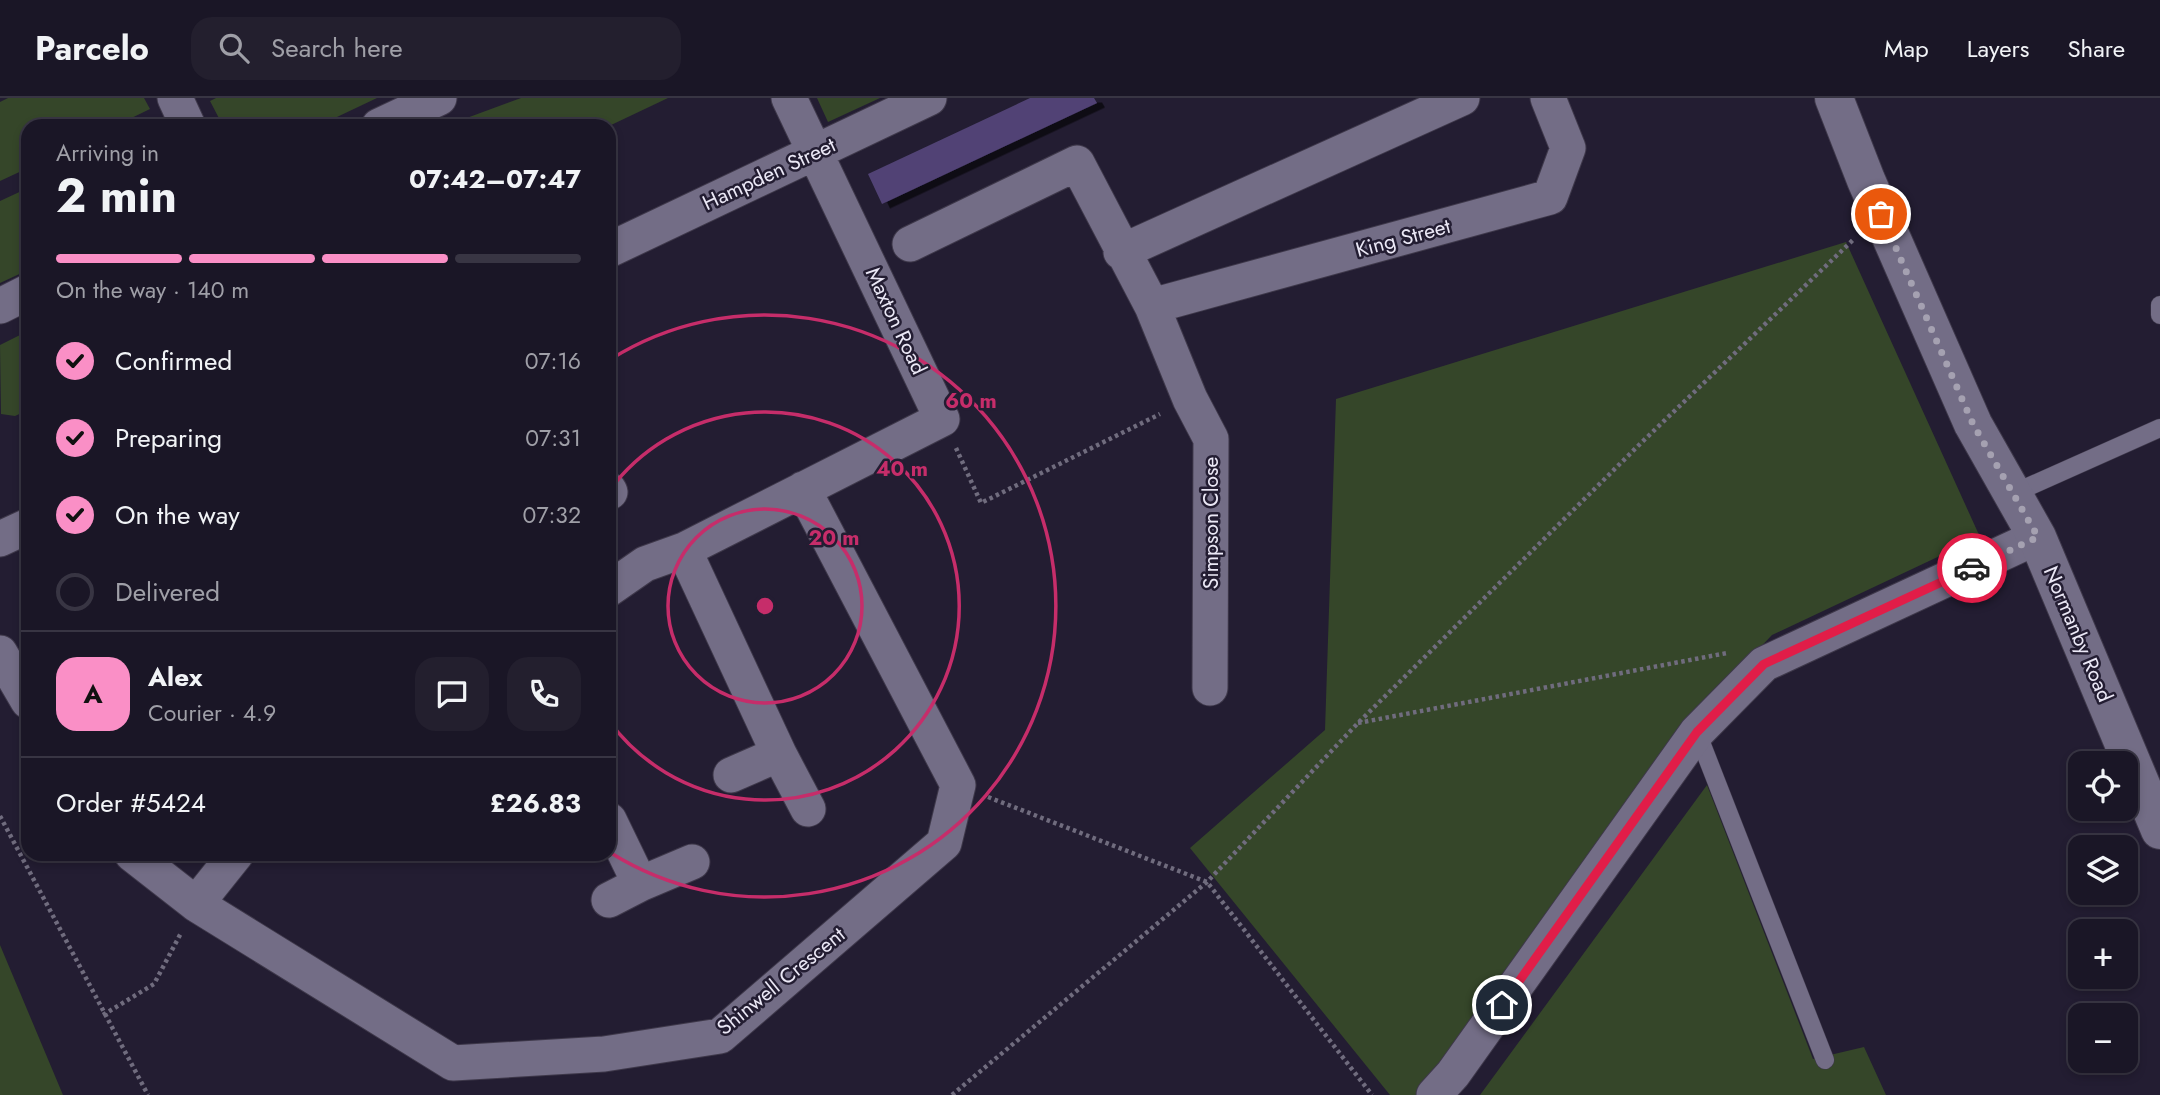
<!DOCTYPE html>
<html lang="en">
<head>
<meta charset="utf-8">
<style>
	body { margin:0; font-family:Jost,sans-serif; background:#231f2e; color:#f1f3f6; height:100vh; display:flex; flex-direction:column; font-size:26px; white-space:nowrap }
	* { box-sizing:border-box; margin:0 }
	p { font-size:23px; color:#9f9fa7 }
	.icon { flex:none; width:38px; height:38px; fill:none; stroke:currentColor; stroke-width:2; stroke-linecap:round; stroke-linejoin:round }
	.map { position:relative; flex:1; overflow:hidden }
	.side { position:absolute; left:21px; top:21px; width:595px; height:742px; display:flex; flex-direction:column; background:#1a1626; border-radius:21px; box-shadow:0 4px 10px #0003,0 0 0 2px #383543 }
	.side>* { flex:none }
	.buttons { position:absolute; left:2068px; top:653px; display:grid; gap:14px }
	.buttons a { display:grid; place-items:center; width:70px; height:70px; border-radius:14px; background:#1a1626; box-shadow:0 4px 10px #0003,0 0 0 2px #383543; font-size:35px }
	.pin { position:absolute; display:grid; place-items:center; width:60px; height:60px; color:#fff; margin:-30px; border:4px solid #fff; border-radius:50%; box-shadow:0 2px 7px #0007 }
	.courier { position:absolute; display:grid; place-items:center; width:70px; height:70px; margin:-35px; border:5px solid #e11d48; border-radius:50%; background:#fff; color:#222; box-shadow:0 2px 9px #0007 }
	.summary em { font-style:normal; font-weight:700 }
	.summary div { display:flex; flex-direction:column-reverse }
	.summary { display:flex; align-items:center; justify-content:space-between; height:119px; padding:0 35px }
	h1 { font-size:46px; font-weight:700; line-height:52px }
	.bar { display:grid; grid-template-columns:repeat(4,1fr); gap:10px 7px; align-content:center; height:84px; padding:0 35px }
	.bar i { height:9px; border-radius:5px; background:#383543 }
	.bar .current { background:#fa8fc6 }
	.bar p { grid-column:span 4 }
	.line { display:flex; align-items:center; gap:18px; padding:0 35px; border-top:2px solid #383543 }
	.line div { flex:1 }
	.round { display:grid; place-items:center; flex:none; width:74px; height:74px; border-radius:21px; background:#231f2e }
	ol { padding:0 35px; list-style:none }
	li { display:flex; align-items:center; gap:21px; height:77px }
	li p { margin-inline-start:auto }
	li .icon { padding:7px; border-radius:50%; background:#fa8fc6; color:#111; stroke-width:4 }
	li:last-child { color:#9f9fa7 }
	li i { width:38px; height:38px; border:4px solid #383543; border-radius:50% }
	header { display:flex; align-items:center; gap:42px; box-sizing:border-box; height:98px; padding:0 35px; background:#1a1626; border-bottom:2px solid #383543 }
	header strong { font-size:33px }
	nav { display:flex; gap:38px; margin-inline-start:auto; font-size:24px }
	.search { width:490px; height:63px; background:#231f2e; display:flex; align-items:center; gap:18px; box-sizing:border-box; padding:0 24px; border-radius:21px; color:#9f9fa7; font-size:26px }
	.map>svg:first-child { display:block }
	.green { fill:#354629 }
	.building { fill:#514374; filter:url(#shadow) }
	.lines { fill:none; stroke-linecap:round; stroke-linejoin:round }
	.lane-casing { stroke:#3e384a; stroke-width:19 }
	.street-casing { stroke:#3e384a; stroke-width:37 }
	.secondary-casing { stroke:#3e384a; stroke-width:40 }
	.path { stroke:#706c7e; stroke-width:4.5; stroke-dasharray:3.5 3.5; stroke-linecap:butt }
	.lane { stroke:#736d86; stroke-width:18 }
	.street { stroke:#736d86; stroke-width:35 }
	.secondary { stroke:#736d86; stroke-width:38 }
	.done { stroke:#a5a1b1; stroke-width:7; stroke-dasharray:0 12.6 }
	.route { stroke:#e11d48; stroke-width:9 }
	.ring { fill:none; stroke:#c62d6a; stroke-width:3.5 }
	.labels { text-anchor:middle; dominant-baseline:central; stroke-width:5; stroke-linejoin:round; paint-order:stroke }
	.street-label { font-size:21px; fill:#ebe8f6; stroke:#231d32 }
	.centre { fill:#c62d6a; stroke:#231d32; stroke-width:3.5 }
	.ring-label { font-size:21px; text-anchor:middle; font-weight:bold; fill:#c62d6a; stroke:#231d32; stroke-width:5; stroke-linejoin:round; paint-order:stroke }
</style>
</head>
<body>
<header>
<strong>Parcelo</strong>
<div class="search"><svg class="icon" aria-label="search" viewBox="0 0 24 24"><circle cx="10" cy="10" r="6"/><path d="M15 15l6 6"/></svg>Search here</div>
<nav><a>Map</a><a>Layers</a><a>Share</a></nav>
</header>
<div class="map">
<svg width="2160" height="997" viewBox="0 0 2160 997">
	<defs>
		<filter id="shadow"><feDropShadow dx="8" dy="4.5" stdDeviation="0" flood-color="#0009"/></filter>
	</defs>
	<rect width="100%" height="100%" fill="#231d32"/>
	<path class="green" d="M8,0h136l6,11 -35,17h-87v42l-28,13v-79z
		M216,0h161l-59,28h-95l-13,-25z
		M521,0h147l-59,28h-164z
		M817,0h63l-52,24z
		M28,90v82l-28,13v-82z
		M1846,144l134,295 -208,98 -94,98 -262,362h-26l-200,-247 135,-118 11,-331z
		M28,233v79l-13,6 -14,-2 -1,-69z
		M1707,687l106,274 51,-12 22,48h-406z
		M0,847l63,150h-63z"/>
	<path class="building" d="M1030,0h64l3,5 -215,101 -14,-30z"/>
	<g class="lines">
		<g class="lane-casing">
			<path id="lane" d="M2160,207v10
				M2012,396l148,-66
				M1697,634l128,328"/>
		</g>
		<g class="street-casing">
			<path id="street" d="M175,0l13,28
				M379,28l60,-28
				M910,146l167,-81 75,143 38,93 21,40 -1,249
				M609,152l320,-152
				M1121,154l341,-154
				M0,208l28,-14
				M1152,208l398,-109 18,-49 -20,-50
				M609,392l1,2
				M0,441l28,-13
				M609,491l36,-25 39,-14
				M0,555l28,48
				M779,656l29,55
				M731,677l48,-21 -95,-204 258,-131 -153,-321
				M609,722l31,64 -31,16
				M132,756l64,50 257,159 151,-9 116,-18 224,-193 14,-58 -155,-296
				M640,786l52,-22
				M196,806l40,-50
				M1434,997l19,-21 244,-342 67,-68 273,-127"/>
		</g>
		<g class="secondary-casing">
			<path id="secondary" d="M1834,0l32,82 107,244 64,113 123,293"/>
		</g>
		<path class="path" d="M956,350l25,55 179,-89
			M1358,625l369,-70
			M988,699l219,85 165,213
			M0,718l148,279
			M103,917l51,-31 27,-51
			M952,997l255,-213 151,-159 283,-280 214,-205"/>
		<use href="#lane" class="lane"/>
		<use href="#street" class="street"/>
		<use href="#secondary" class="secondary"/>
	</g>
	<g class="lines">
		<path class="done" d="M1881,116l92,210 65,113 -66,31"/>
		<path class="route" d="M1502,907l195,-273 67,-68 208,-96"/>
	</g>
	<g class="ring">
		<circle cx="765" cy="508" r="97"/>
		<path d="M609 393A194 194 0 1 1 609 623"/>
		<path d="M611 261A291 291 0 1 1 611 755"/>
	</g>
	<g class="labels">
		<g class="street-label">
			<text transform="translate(769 76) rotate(-25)">Hampden Street</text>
			<text transform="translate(1403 140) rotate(-15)">King Street</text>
			<text transform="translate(896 223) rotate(65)">Maxton Road</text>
			<text transform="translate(1211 425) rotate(-90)">Simpson Close</text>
			<text transform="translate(2078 536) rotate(67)">Normanby Road</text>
			<text transform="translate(781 883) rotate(-39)">Shinwell Crescent</text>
		</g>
	</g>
	<circle cx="765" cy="508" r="10" class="centre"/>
	<g class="ring-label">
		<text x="971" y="310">60 m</text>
		<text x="902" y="378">40 m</text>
		<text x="834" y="447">20 m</text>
	</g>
</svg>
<div class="buttons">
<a><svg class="icon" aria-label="locate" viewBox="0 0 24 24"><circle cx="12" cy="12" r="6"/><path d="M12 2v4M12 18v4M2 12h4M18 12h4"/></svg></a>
<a><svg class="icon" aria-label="layers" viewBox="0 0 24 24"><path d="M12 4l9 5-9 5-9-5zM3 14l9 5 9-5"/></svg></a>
<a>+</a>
<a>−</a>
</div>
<div class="pin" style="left:1881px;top:116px;background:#ea580c"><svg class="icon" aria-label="bag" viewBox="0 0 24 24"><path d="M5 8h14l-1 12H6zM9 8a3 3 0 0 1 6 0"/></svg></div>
<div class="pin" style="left:1502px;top:907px;background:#1f2937"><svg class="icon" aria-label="home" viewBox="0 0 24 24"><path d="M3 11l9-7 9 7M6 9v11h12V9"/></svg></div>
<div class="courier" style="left:1972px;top:470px"><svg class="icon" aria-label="car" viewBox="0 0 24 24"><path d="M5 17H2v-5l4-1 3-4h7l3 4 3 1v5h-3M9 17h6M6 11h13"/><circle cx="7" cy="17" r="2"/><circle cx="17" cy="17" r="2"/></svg></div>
<section class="side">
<div class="summary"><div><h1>2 min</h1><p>Arriving in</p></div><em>07:42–07:47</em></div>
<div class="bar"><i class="current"></i><i class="current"></i><i class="current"></i><i></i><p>On the way · 140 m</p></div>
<ol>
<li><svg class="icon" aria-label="check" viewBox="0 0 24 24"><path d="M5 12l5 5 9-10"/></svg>Confirmed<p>07:16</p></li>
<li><svg class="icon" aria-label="check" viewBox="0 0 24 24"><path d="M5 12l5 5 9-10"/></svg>Preparing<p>07:31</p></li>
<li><svg class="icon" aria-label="check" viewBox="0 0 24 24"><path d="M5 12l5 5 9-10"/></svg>On the way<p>07:32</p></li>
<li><i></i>Delivered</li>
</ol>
<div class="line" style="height:126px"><b class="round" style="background:#fa8fc6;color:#111">A</b><div><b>Alex</b><p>Courier · 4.9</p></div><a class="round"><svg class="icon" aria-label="chat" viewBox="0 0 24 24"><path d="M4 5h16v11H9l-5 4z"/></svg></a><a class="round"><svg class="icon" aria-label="phone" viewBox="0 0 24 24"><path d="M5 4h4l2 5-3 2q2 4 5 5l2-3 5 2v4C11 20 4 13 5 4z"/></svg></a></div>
<div class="line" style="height:91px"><div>Order #5424</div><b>£26.83</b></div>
</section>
</div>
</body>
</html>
